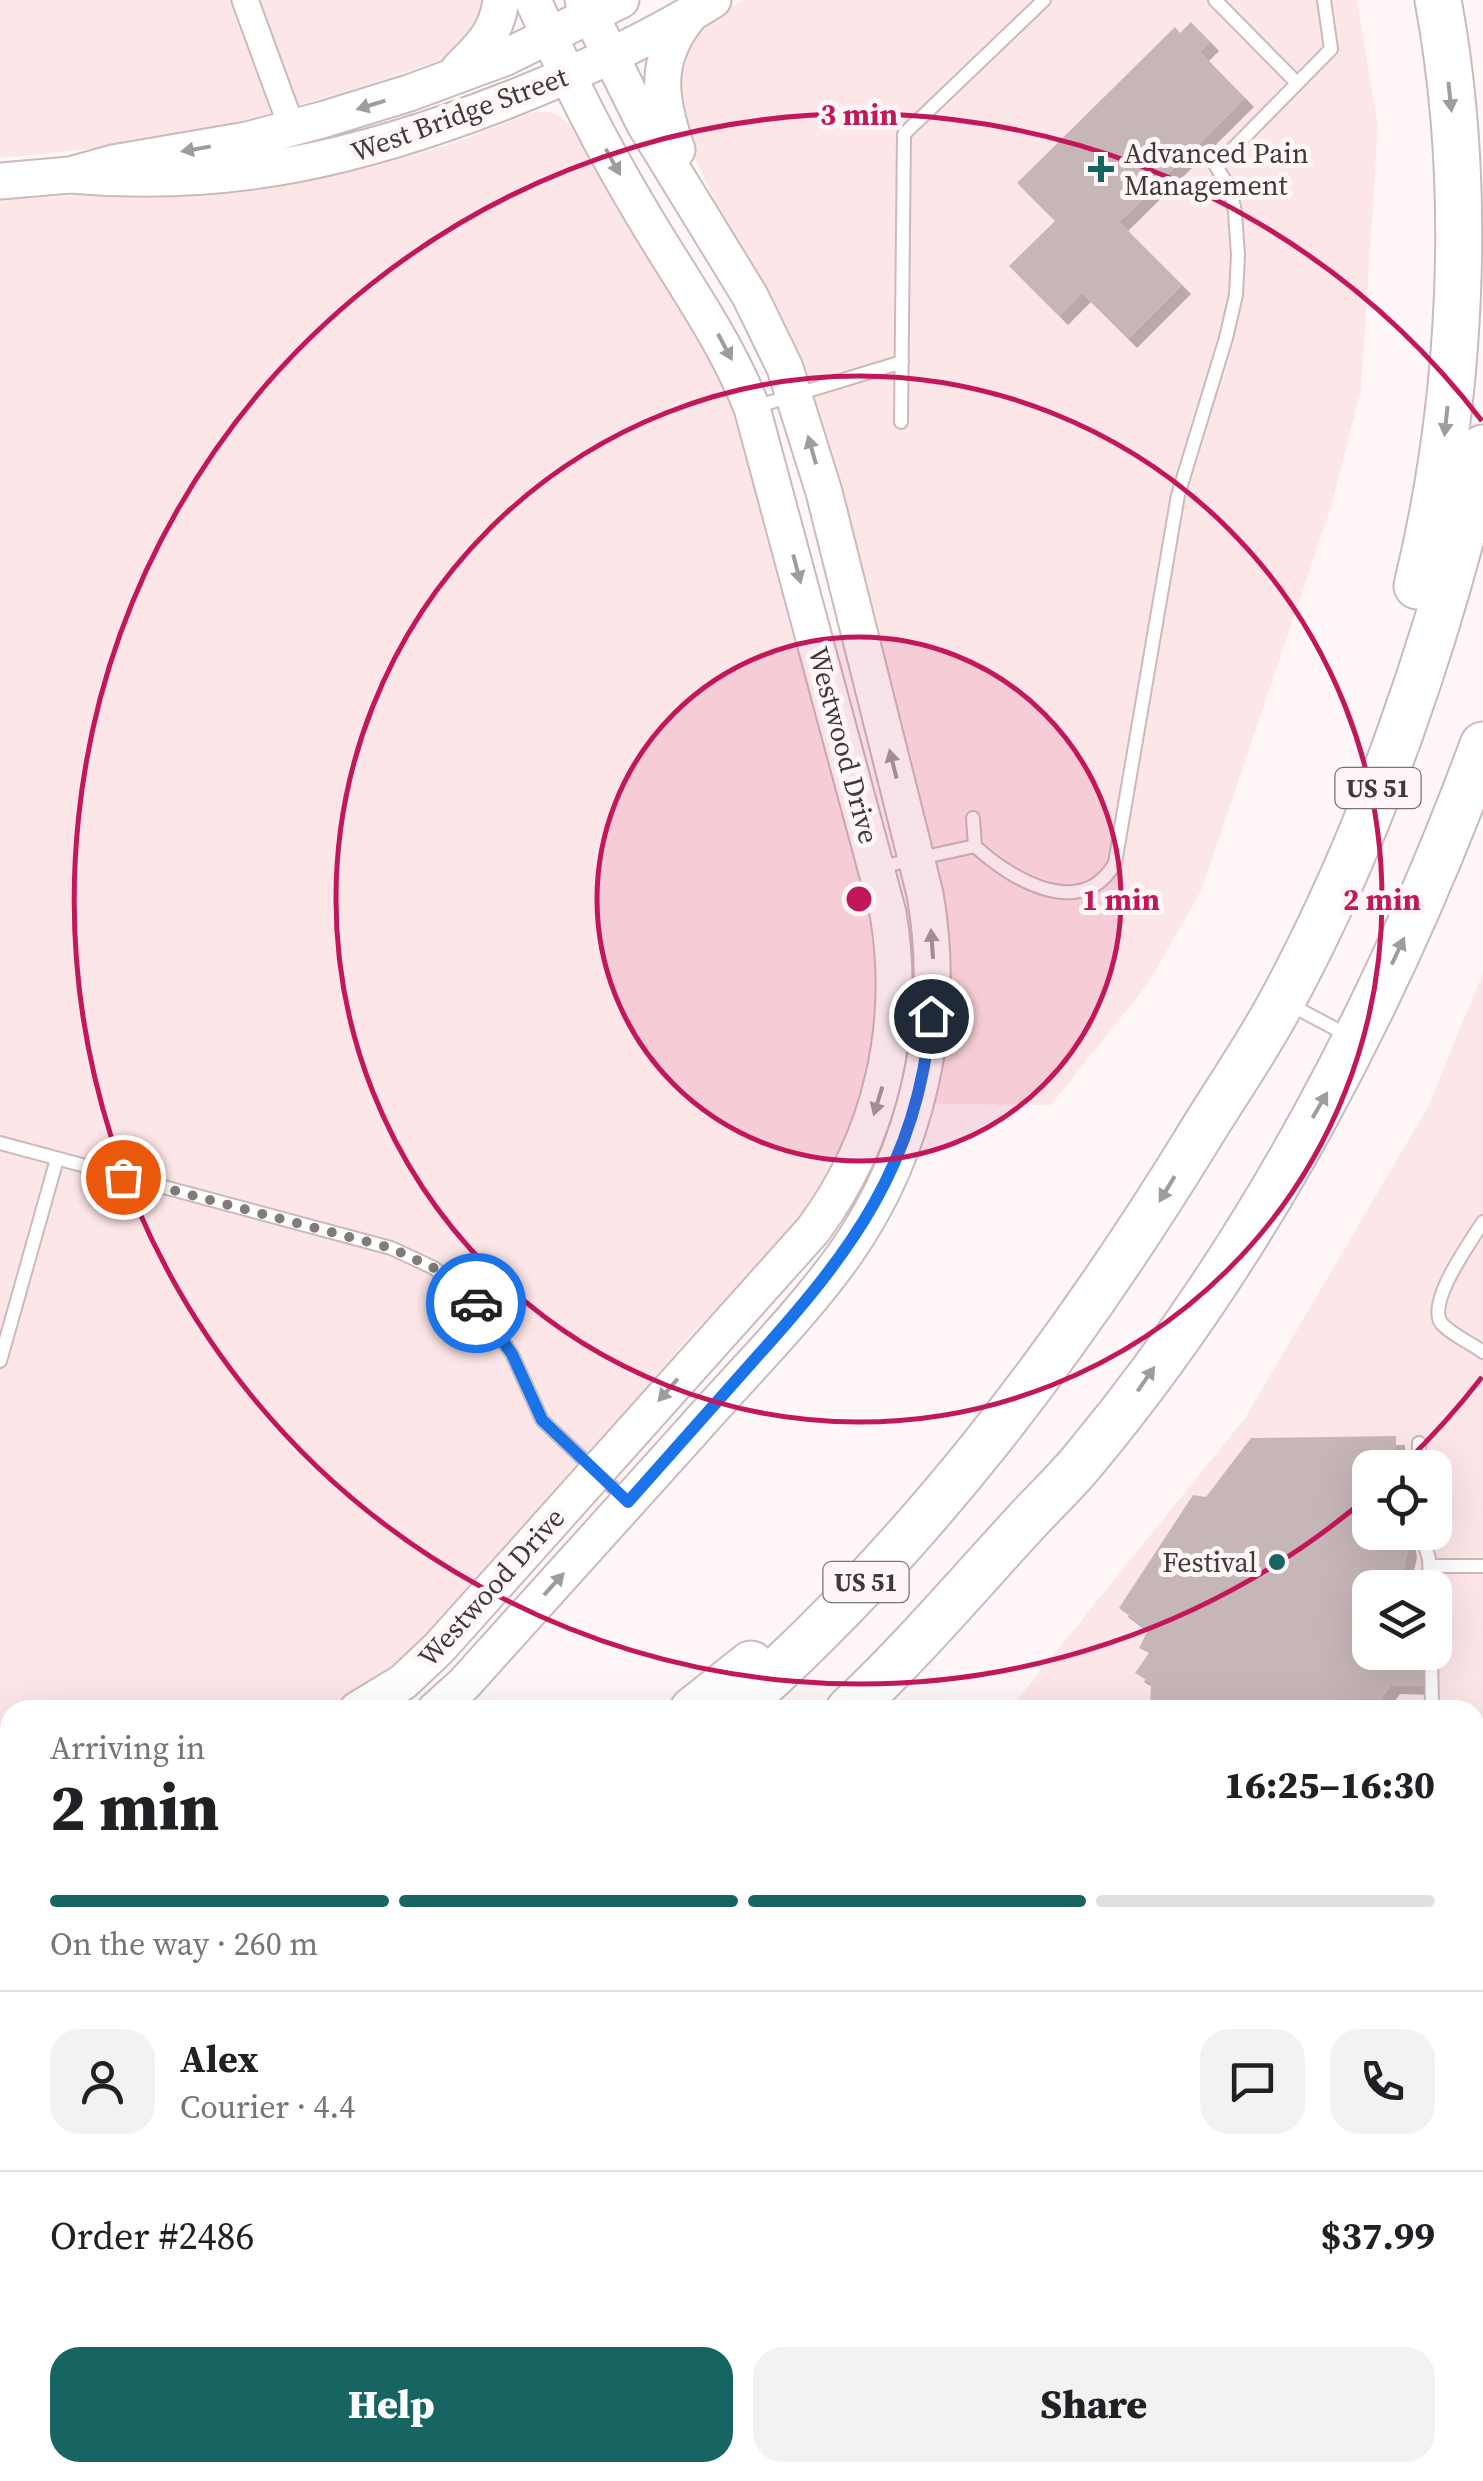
<!DOCTYPE html>
<html lang="en">
<head>
<meta charset="utf-8">
<style>
	body { margin:0; font-family:"Source Serif 4",serif; background:#f2f2f2; color:#202124; height:100vh; display:flex; flex-direction:column; font-size:38px; white-space:nowrap }
	* { box-sizing:border-box; margin:0 }
	p { font-size:32px; color:#757577 }
	.icon { flex:none; width:55px; height:55px; fill:none; stroke:currentColor; stroke-width:2; stroke-linecap:round; stroke-linejoin:round }
	.map { position:relative; flex:1; overflow:hidden }
	.details { position:absolute; left:0px; top:1700px; width:1485px; height:782px; display:flex; flex-direction:column; background:#fff; border-radius:30px 30px 0 0; box-shadow:0 10px 40px #0002 }
	.details>* { flex:none }
	.controls { position:absolute; left:1352px; top:1450px; display:grid; gap:20px }
	.controls a { display:grid; place-items:center; width:100px; height:100px; border-radius:20px; background:#fff; box-shadow:0 10px 40px #0002; font-size:50px }
	.pin { position:absolute; display:grid; place-items:center; width:85px; height:85px; color:#fff; margin:-42px; border:5px solid #fff; border-radius:50%; box-shadow:0 2px 10px #0007 }
	.courier { position:absolute; display:grid; place-items:center; width:100px; height:100px; margin:-50px; border:8px solid #1a73e8; border-radius:50%; background:#fff; color:#222; box-shadow:0 2px 12px #0007 }
	.headline em { font-style:normal; font-weight:800 }
	.headline div { display:flex; flex-direction:column-reverse }
	.headline { display:flex; align-items:center; justify-content:space-between; height:170px; padding:0 50px }
	h1 { font-size:65px; font-weight:800; line-height:75px }
	.bar { display:grid; grid-template-columns:repeat(4,1fr); gap:15px 10px; align-content:center; height:120px; padding:0 50px }
	.bar i { height:12px; border-radius:8px; background:#e0e0e0 }
	.bar .selected { background:#166563 }
	.bar p { grid-column:span 4 }
	.line { display:flex; align-items:center; gap:25px; padding:0 50px; border-top:2px solid #e0e0e0 }
	.line div { flex:1 }
	.round { display:grid; place-items:center; flex:none; width:105px; height:105px; border-radius:30px; background:#f2f2f2 }
	.cta { display:flex; gap:20px; margin-top:auto; padding:20px 50px }
	.cta a { flex:1; height:115px; border-radius:30px; background:#166563; color:#fff; font-size:40px; font-weight:800; line-height:115px; text-align:center }
	.cta a+a { background:#f2f2f2; color:#202124 }
	.map>svg:first-child { display:block }
	.built { fill:#fde6e8; fill-rule:evenodd }
	.building { fill:#c7b6b7; filter:url(#shadow) }
	.lines { fill:none; stroke-linecap:round; stroke-linejoin:round }
	.lane-casing { stroke:#cbbabb; stroke-width:16 }
	.street-casing { stroke:#cbbabb; stroke-width:29 }
	.secondary-casing { stroke:#cbbabb; stroke-width:39 }
	.highway-casing { stroke:#cbbabb; stroke-width:49 }
	.lane { stroke:#fff; stroke-width:12 }
	.street { stroke:#fff; stroke-width:25 }
	.secondary { stroke:#fff; stroke-width:35 }
	.highway { stroke:#fff; stroke-width:45 }
	.oneway { fill:#a09c9c }
	.done { stroke:#827b7c; stroke-width:10; stroke-dasharray:0 18 }
	.route { stroke:#1a73e8; stroke-width:12 }
	.ring { fill:none; stroke:#c2185b; stroke-width:5 }
	.poi-dot { fill:#166563; stroke:#fef6f7; stroke-width:4 }
	.labels { text-anchor:middle; dominant-baseline:central; stroke-width:10; stroke-linejoin:round; paint-order:stroke }
	.shield { fill:#fef6f7; stroke:#797272; stroke-width:2.5 }
	.shield-label { font-size:25px; font-weight:bold; fill:#403939 }
	.street-label { font-size:28px; fill:#403939; stroke:#fef6f7 }
	.poi-label { font-size:28px; fill:#403939; stroke:#fef6f7; text-anchor:start }
	.centre { fill:#c2185b; stroke:#fef6f7; stroke-width:5 }
	.ring-label { font-size:30px; text-anchor:middle; font-weight:bold; fill:#c2185b; stroke:#fef6f7; stroke-width:10; stroke-linejoin:round; paint-order:stroke }
</style>
</head>
<body>
<div class="map">
<svg width="1483" height="2481" viewBox="0 0 1483 2481">
	<defs>
		<filter id="shadow"><feDropShadow dx="9" dy="9" stdDeviation="0" flood-color="#0004"/></filter>
	</defs>
	<rect width="100%" height="100%" fill="#fef6f7"/>
	<path class="built" d="M0,0h490l-9,25 -34,33 -92,31 -152,43 -66,12 -137,14z
		M743,0h614l21,126 -17,263 -29,115 -131,387 -54,94 -96,120 -124,-1 13,-159 -209,-711 -55,-115 6,-72 24,-25z
		M533,112h17l11,5 19,18 112,185 45,88 28,94 116,456 -11,130 -52,114 -80,92 -43,35 -146,179 -138,151 -57,39 -32,12h-312v143l-10,9v-1662l167,-10 201,-22 84,-24z
		M1483,973v1508h-1074l7,-9h1059v-762h-466l236,-292 183,-311zM1370,1468h65v64h-65zM1370,1588h65v64h-65z"/>
	<path class="building" d="M1191,22l19,20 -10,10 45,46 -126,124 63,63 -54,54 -46,-46 -23,23 -50,-50 46,-45 -38,-38 158,-156 5,6z
		M1396,1436v23l8,-1v10h-34v64l36,2 2,15 -6,25h-9v14h-23v64h58l-1,34 -36,-1 -11,15v10h-230l1,-27 -16,-10 14,-20 -10,-5 9,-18 -29,-22 74,-113 13,2 45,-59z
		M1475,1829h8v41h-8z
		M542,2472h36l-6,9h-18z
		M1143,2472h29v9h-29z
		M1233,2472h53v9h-58v-7z"/>
	<g class="lines">
		<g class="lane-casing">
			<path id="lane" d="M1215,0l82,83
				M755,407l147,-45
				M901,422l3,-288 140,-134
				M973,818l2,28c35,33 107,76 140,17l63,-368 48,-157 10,-43 2,-40 -3,-43 -5,-23 -14,-23 115,-117 -7,-49
				M880,867l95,-21
				M1287,1003l62,33
				M0,1143l391,105 43,20 42,35 36,51 30,66 83,79
				M1483,1222c-12,19 -58,82 -41,102 10,11 29,19 41,28
				M0,1361l57,-202
				M1419,1443v25
				M1421,1532l8,27 1,29
				M1430,1566h53
				M1431,1652l1,58
				M1475,1746h8
				M1475,1803h8
				M1475,1890h8
				M1475,1953h8
				M479,2472l17,9
				M1303,2472l1,9
				M590,2481l6,-9
				M1190,2481l1,-9"/>
		</g>
		<g class="street-casing">
			<path id="street" d="M245,0l47,128
				M1475,2352h8
				M1357,2472v9"/>
		</g>
		<g class="secondary-casing">
			<path id="secondary" d="M459,69c22,-22 38,-36 42,-69
				M677,150c-18,-52 -24,-90 12,-134
				M70,175c159,14 290,-17 438,-75 71,-28 140,-59 205,-100
				M0,181l70,-6 43,-12 134,-23 78,-21 84,-26 95,-35 117,-58
				M357,1710l46,-28 36,-34 374,-418c68,-92 94,-204 75,-317l-136,-505c-28,-71 -72,-130 -110,-195 -41,-68 -77,-140 -109,-213
				M435,1710l29,-26c76,-84 152,-168 228,-253 51,-58 108,-114 153,-177 73,-104 102,-235 80,-360l-101,-402 -39,-124 -35,-72 -106,-173 -61,-123
				M0,1876l10,-9
				M0,1934l10,-10"/>
		</g>
		<g class="highway-casing">
			<path id="highway" d="M1417,586c45,-186 56,-398 21,-586
				M693,1710l58,-46
				M734,1710c184,-162 333,-359 461,-567 29,-48 61,-93 87,-142 90,-166 160,-370 201,-553
				M849,1710c63,-59 118,-124 176,-187 21,-23 43,-43 62,-67 172,-207 303,-459 396,-711
				M0,2230l10,-6
				M0,2362l10,-9
				M15,2481l9,-9
				M252,2481l5,-9"/>
		</g>
		<use href="#lane" class="lane"/>
		<use href="#street" class="street"/>
		<use href="#secondary" class="secondary"/>
		<use href="#highway" class="highway"/>
	</g>
	<defs><path id="oneway-solid" d="M-6-.8H1V-3.2L6.5 0L1 3.2V.8H-6Z" transform="scale(2.5)"/></defs>
	<g class="oneway">
		<use href="#oneway-solid" transform="translate(1450 97) rotate(84)"/>
		<use href="#oneway-solid" transform="translate(371 105) rotate(163)"/>
		<use href="#oneway-solid" transform="translate(196 149) rotate(170)"/>
		<use href="#oneway-solid" transform="translate(613 162) rotate(61)"/>
		<use href="#oneway-solid" transform="translate(725 347) rotate(62)"/>
		<use href="#oneway-solid" transform="translate(1446 421) rotate(96)"/>
		<use href="#oneway-solid" transform="translate(812 450) rotate(-106)"/>
		<use href="#oneway-solid" transform="translate(797 569) rotate(75)"/>
		<use href="#oneway-solid" transform="translate(893 764) rotate(-104)"/>
		<use href="#oneway-solid" transform="translate(932 944) rotate(-94)"/>
		<use href="#oneway-solid" transform="translate(1398 951) rotate(-65)"/>
		<use href="#oneway-solid" transform="translate(878 1101) rotate(107)"/>
		<use href="#oneway-solid" transform="translate(1320 1105) rotate(-60)"/>
		<use href="#oneway-solid" transform="translate(1167 1189) rotate(121)"/>
		<use href="#oneway-solid" transform="translate(1146 1379) rotate(-55)"/>
		<use href="#oneway-solid" transform="translate(668 1390) rotate(131)"/>
		<use href="#oneway-solid" transform="translate(554 1584) rotate(-48)"/>
	</g>
	<g class="lines">
		<path class="done" d="M123,1177l268,71 43,20 42,35"/>
		<path class="route" d="M476,1303l36,51 30,66 86,82c42,-47 84,-94 126,-142 97,-108 163,-193 177,-344"/>
	</g>
	<circle cx="859" cy="899" r="262" fill="#c2185b" fill-opacity=".12"/>
	<g class="ring">
		<circle cx="859" cy="899" r="262"/>
		<circle cx="859" cy="899" r="523"/>
		<path d="M1482 1377A785 785 0 0 1 1404 1464M1369 1496A785 785 0 1 1 1482 421"/>
	</g>
	<g class="poi-dot">
		<path d="M1096 154h10v10h10v10h-10v10h-10v-10h-10v-10h10z"/>
		<circle cx="1277" cy="1562" r="10"/>
	</g>
	<g class="labels">
		<g class="shield">
			<rect x="1335.5" y="768" width="85" height="40" rx="8"/>
			<rect x="823.5" y="1562" width="85" height="40" rx="8"/>
		</g>
		<g class="shield-label">
			<text x="1378" y="788">US 51</text>
			<text x="866" y="1582">US 51</text>
		</g>
		<g class="street-label">
			<text transform="translate(459 114) rotate(-20)">West Bridge Street</text>
			<text transform="translate(844 745) rotate(75)">Westwood Drive</text>
			<text transform="translate(491 1587) rotate(-48)">Westwood Drive</text>
		</g>
		<g class="poi-label">
			<text x="1124" y="153">Advanced Pain<tspan x="1124" dy="32">Management</tspan></text>
			<text x="1257" y="1562" text-anchor="end">Festival</text>
		</g>
	</g>
	<circle cx="859" cy="899" r="15" class="centre"/>
	<g class="ring-label">
		<text x="859" y="125">3 min</text>
		<text x="1121" y="910">1 min</text>
		<text x="1382" y="910">2 min</text>
	</g>
</svg>
<div class="controls">
<a><svg class="icon" aria-label="locate" viewBox="0 0 24 24"><circle cx="12" cy="12" r="6"/><path d="M12 2v4M12 18v4M2 12h4M18 12h4"/></svg></a>
<a><svg class="icon" aria-label="layers" viewBox="0 0 24 24"><path d="M12 4l9 5-9 5-9-5zM3 14l9 5 9-5"/></svg></a>
</div>
<div class="pin" style="left:123px;top:1177px;background:#ea580c"><svg class="icon" aria-label="bag" viewBox="0 0 24 24"><path d="M5 8h14l-1 12H6zM9 8a3 3 0 0 1 6 0"/></svg></div>
<div class="pin" style="left:931px;top:1016px;background:#1f2937"><svg class="icon" aria-label="home" viewBox="0 0 24 24"><path d="M3 11l9-7 9 7M6 9v11h12V9"/></svg></div>
<div class="courier" style="left:476px;top:1303px"><svg class="icon" aria-label="car" viewBox="0 0 24 24"><path d="M5 17H2v-5l4-1 3-4h7l3 4 3 1v5h-3M9 17h6M6 11h13"/><circle cx="7" cy="17" r="2"/><circle cx="17" cy="17" r="2"/></svg></div>
<section class="details">
<div class="headline"><div><h1>2 min</h1><p>Arriving in</p></div><em>16:25–16:30</em></div>
<div class="bar"><i class="selected"></i><i class="selected"></i><i class="selected"></i><i></i><p>On the way · 260 m</p></div>
<div class="line" style="height:180px"><a class="round"><svg class="icon" aria-label="person" viewBox="0 0 24 24"><circle cx="12" cy="8" r="4"/><path d="M4 21q1-7 8-7t8 7"/></svg></a><div><b>Alex</b><p>Courier · 4.4</p></div><a class="round"><svg class="icon" aria-label="chat" viewBox="0 0 24 24"><path d="M4 5h16v11H9l-5 4z"/></svg></a><a class="round"><svg class="icon" aria-label="phone" viewBox="0 0 24 24"><path d="M5 4h4l2 5-3 2q2 4 5 5l2-3 5 2v4C11 20 4 13 5 4z"/></svg></a></div>
<div class="line" style="height:130px"><div>Order #2486</div><b>$37.99</b></div>
<div class="cta"><a>Help</a><a>Share</a></div>
</section>
</div>
</body>
</html>
